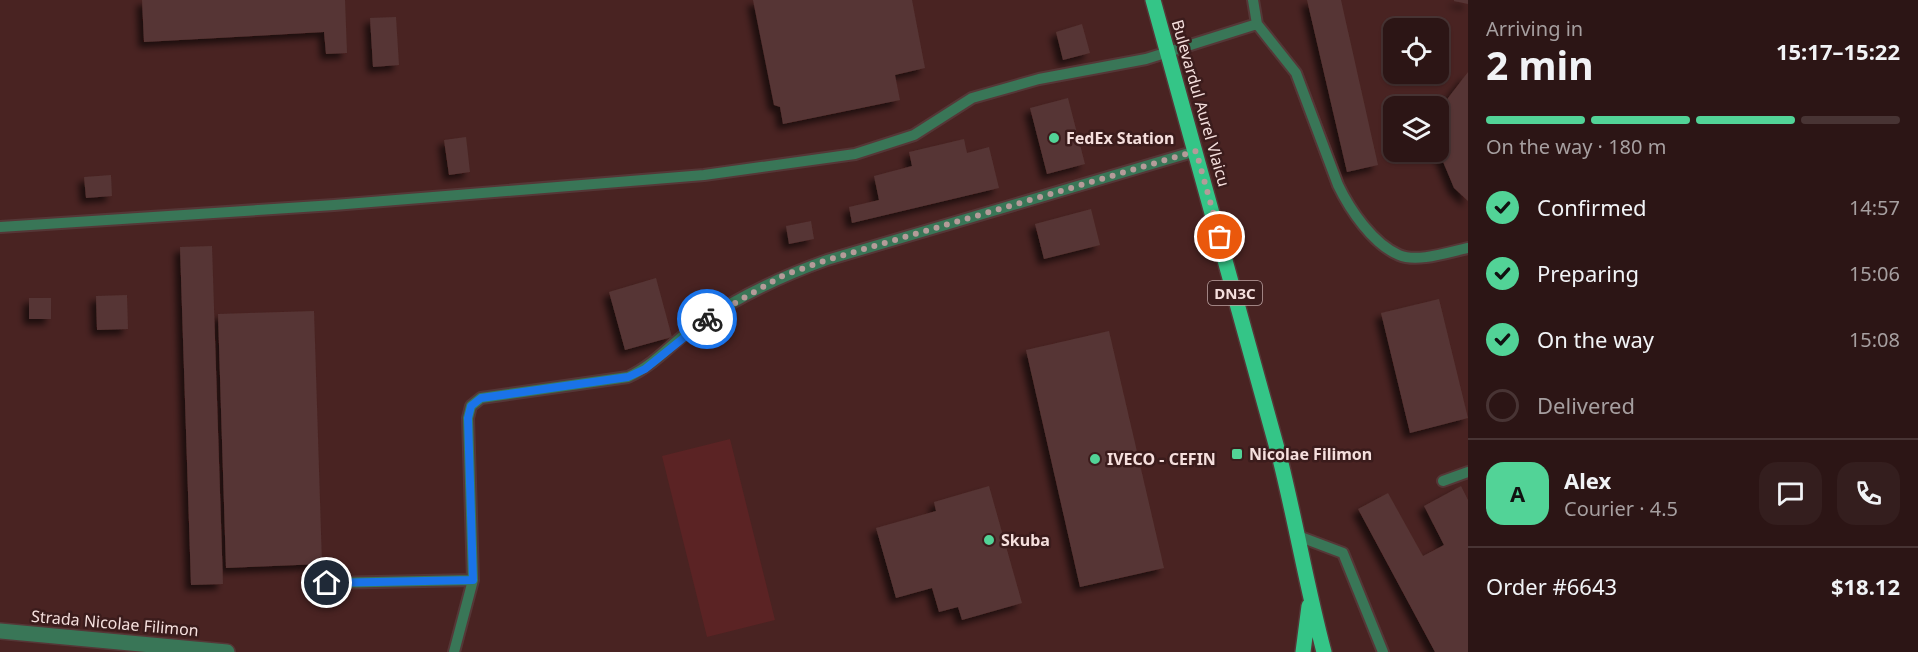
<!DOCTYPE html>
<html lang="en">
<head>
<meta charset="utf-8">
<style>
	body { margin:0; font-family:"Noto Sans",sans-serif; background:#341e1e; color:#f1f3f6; height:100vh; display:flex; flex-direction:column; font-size:22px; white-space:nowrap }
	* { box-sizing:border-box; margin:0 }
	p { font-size:20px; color:#a69fa0 }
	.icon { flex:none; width:33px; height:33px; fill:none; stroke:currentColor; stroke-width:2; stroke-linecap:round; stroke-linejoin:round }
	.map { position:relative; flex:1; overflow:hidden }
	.details { display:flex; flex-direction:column; background:#2c1515; width:450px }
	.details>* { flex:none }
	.buttons { position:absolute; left:1383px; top:18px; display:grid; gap:12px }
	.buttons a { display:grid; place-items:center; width:66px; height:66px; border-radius:12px; background:#2c1515; box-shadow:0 2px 4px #0004,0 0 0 2px #483434; font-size:30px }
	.pin { position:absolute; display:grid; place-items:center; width:51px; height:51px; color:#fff; margin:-26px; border:3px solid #fff; border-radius:50%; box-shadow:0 2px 6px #0007 }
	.courier { position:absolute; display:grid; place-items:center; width:60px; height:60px; margin:-30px; border:4px solid #1a73e8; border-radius:50%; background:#fff; color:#222; box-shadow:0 2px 8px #0007 }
	.headline em { font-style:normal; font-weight:700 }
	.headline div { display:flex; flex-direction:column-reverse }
	.headline { display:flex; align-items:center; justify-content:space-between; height:102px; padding:0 18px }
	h1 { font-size:39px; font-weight:700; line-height:45px }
	.bar { display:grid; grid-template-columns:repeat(4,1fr); gap:9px 6px; align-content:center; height:72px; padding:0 18px }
	.bar i { height:8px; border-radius:4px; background:#483434 }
	.bar .current { background:#52d397 }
	.bar p { grid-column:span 4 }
	.line { display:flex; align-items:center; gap:15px; padding:0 18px; border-top:2px solid #483434 }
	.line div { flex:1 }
	.round { display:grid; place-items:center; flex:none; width:63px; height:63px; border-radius:18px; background:#341e1e }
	ol { padding:0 18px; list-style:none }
	li { display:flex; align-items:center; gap:18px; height:66px }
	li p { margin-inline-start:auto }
	li .icon { padding:6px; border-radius:50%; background:#52d397; color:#111; stroke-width:4 }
	li:last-child { color:#a69fa0 }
	li i { width:33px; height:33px; border:3px solid #483434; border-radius:50% }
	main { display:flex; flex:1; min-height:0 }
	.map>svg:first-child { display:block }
	.built { fill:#492322; fill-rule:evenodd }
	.green { fill:#5b2324 }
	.building { fill:#563534; filter:url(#shadow) }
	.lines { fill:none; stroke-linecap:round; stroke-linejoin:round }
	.service-casing { stroke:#553737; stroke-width:14 }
	.tertiary-casing { stroke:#553737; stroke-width:18 }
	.primary-casing { stroke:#553737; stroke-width:18 }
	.service { stroke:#397657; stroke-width:10 }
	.tertiary { stroke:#397657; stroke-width:15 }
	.primary { stroke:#34c587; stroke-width:15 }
	.done { stroke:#b49b99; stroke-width:6; stroke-dasharray:0 10.8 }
	.route { stroke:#1a73e8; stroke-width:8 }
	.poi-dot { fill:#52d397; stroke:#3b1c1c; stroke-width:2 }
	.labels { text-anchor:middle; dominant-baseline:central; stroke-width:5; stroke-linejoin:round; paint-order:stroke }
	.shield { fill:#3b1c1c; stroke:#bda4a3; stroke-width:1.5 }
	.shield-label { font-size:15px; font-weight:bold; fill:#f5dfdd }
	.street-label { font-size:16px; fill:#f5dfdd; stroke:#3b1c1c }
	.poi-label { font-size:16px; font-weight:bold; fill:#f5dfdd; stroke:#3b1c1c; text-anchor:start }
</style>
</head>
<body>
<main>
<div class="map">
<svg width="1468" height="652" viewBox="0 0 1468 652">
	<defs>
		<filter id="shadow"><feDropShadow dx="-5.5" dy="5.5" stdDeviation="3" flood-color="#0009"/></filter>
	</defs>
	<rect width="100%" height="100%" fill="#3b1c1c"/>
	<path class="built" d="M0,0h1468v652h-1468zM1394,28h44v46h-44zM1394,106h44v46h-44z"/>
	<path class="green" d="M730,439l45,181 -68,17 -45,-181z"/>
	<path class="building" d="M142,0h203l2,53 -21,1 -2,-22 -180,10z
		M753,0h159l13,68 -30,7 5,25 -117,24 -3,-17 -6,-2z
		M1307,0h34l37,165 -31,7z
		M1454,0h14v4l-14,-3z
		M396,17l3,48 -26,2 -3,-49z
		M1082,24l8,29 -27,7 -7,-28z
		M1468,72v129l-14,-13 -13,-31 -2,-30 9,-29z
		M1068,98l17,66 -38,10 -17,-66z
		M466,137l4,35 -21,3 -5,-35z
		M964,139l3,14 22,-6 10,41 -147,35 -3,-16 30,-7 -5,-24 38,-10 -3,-14z
		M111,175l1,21 -26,2 -2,-21z
		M1091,209l9,36 -56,14 -9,-35z
		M811,221l3,18 -25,5 -3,-18z
		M212,246l11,338 -32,1 -11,-338z
		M656,278l16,59 -47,13 -16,-58z
		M127,295l1,34 -31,1 -1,-34z
		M29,298h22v21h-22z
		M1439,299l29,119 -58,15 -29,-120z
		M314,311l8,253 -96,4 -8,-254z
		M1109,331l55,237 -84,19 -54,-237z
		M989,486l33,117 -60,17 -4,-13 -19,5 -7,-24 -36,10 -20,-70 60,-17 -2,-9z
		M1461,486l7,14v152h-33l-77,-143 30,-16 35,63 21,-11 -20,-39z"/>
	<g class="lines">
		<g class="service-casing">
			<path id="service" d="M1253,0l4,24
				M0,227l334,-22 370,-30 151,-21 59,-19 58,-37 67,-19 107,-20 111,-35 39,49 42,112c12,25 35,59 61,70 18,8 50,-3 69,-7
				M1443,481l25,-9
				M1298,536l45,17 40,99
				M327,583l146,-3
				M454,652l19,-72 -5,-162 3,-12 10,-8 147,-21c28,-13 46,-36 70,-53 40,-27 84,-48 129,-64l369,-109"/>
		</g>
		<g class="tertiary-casing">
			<path id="tertiary" d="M0,631l227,21"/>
		</g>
		<g class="primary-casing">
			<path id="primary" d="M1153,0l127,459c16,64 27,129 44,193
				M1303,652l6,-46"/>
		</g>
		<use href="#service" class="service"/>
		<use href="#tertiary" class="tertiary"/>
		<use href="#primary" class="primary"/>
	</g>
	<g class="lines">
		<path class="done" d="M707,319l77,-44 43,-15 369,-109 24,86"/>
		<path class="route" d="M327,583l146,-3 -5,-162 3,-12 10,-8 147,-21 17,-8 62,-50"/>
	</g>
	<g class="poi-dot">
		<circle cx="1054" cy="138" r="6"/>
		<rect x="1231" y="448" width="12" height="12" rx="3"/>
		<circle cx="1095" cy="459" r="6"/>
		<circle cx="989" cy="540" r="6"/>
	</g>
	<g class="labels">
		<rect class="shield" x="1208" y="281" width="54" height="24" rx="4.5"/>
		<g class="shield-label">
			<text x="1235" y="293">DN3C</text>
		</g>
		<g class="street-label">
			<text transform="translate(1201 103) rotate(74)">Bulevardul Aurel Vlaicu</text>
			<text transform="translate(115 623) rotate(5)">Strada Nicolae Filimon</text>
		</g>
		<g class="poi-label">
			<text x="1066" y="138">FedEx Station</text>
			<text x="1249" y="454">Nicolae Filimon</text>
			<text x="1107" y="459">IVECO - CEFIN</text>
			<text x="1001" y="540">Skuba</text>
		</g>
	</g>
</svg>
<div class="buttons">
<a><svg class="icon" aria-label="locate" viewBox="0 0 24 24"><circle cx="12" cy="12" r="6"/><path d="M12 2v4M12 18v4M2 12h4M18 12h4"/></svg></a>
<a><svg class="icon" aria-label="layers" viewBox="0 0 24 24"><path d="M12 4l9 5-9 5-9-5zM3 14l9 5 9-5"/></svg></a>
</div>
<div class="pin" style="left:1220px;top:237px;background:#ea580c"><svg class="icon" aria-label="bag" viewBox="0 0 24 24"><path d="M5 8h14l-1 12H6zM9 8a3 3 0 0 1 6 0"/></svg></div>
<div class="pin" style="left:327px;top:583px;background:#1f2937"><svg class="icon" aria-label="home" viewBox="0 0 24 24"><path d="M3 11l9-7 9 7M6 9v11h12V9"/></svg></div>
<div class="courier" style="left:707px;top:319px"><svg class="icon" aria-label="bike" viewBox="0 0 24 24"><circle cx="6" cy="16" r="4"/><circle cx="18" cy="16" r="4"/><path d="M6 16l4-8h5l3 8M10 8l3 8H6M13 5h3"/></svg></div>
</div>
<section class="details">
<div class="headline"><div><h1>2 min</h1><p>Arriving in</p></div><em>15:17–15:22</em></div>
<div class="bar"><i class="current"></i><i class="current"></i><i class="current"></i><i></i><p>On the way · 180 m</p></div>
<ol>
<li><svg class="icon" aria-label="check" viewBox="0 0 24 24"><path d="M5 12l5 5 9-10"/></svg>Confirmed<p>14:57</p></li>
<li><svg class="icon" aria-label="check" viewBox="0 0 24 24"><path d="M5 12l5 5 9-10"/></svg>Preparing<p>15:06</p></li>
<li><svg class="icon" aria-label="check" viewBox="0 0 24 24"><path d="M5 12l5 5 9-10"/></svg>On the way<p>15:08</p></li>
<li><i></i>Delivered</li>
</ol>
<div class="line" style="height:108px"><b class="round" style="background:#52d397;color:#111">A</b><div><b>Alex</b><p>Courier · 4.5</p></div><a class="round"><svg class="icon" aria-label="chat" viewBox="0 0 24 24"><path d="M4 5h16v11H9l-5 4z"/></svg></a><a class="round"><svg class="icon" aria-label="phone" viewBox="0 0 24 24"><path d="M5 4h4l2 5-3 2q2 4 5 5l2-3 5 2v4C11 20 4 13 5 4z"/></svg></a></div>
<div class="line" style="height:78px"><div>Order #6643</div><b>$18.12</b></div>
</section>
</main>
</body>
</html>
